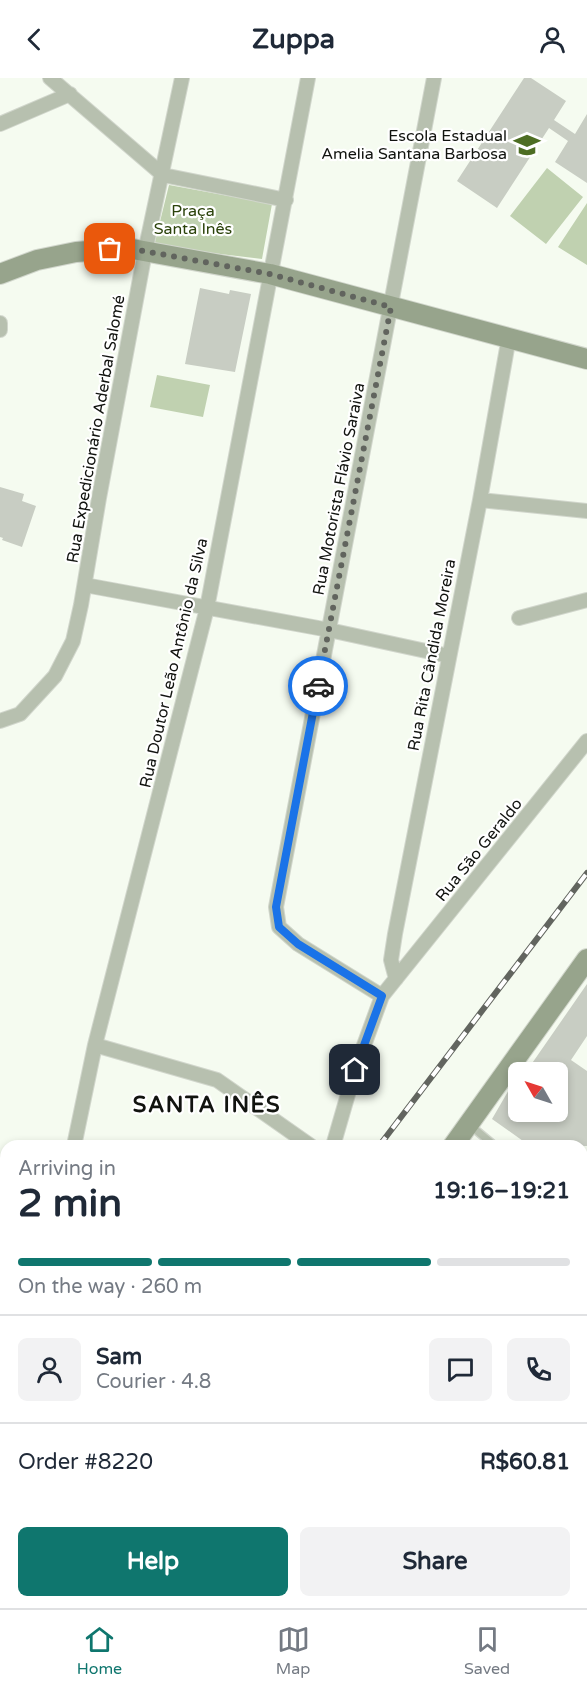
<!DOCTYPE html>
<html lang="en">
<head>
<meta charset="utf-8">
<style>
	body { margin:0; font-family:"Varela Round",sans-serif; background:#f2f2f3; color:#1f2937; height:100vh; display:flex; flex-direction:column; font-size:22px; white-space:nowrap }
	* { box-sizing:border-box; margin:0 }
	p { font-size:20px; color:#747a83 }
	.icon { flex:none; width:33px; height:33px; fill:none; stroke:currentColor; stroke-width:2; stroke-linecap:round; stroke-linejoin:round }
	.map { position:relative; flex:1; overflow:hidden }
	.drawer { position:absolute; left:0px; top:1062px; width:588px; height:468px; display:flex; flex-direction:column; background:#fff; border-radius:18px 18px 0 0; box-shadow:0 3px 9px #0003 }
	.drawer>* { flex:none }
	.needle { width:39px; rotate:309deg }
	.buttons { position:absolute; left:508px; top:984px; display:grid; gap:12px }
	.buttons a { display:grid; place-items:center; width:60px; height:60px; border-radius:9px; background:#fff; box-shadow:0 3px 9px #0003; font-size:30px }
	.pin { position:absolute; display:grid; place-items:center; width:51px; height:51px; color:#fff; margin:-26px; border-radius:12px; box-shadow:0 3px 9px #0006 }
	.courier { position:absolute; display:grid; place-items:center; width:60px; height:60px; margin:-30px; border:4px solid #1a73e8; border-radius:50%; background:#fff; color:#222; box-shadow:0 2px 8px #0007 }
	.summary em { font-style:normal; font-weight:800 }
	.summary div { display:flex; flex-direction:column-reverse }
	.summary { display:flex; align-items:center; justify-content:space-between; height:102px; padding:0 18px }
	h1 { font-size:39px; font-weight:800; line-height:45px }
	.bar { display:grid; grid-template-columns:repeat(4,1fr); gap:9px 6px; align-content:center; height:72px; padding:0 18px }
	.bar i { height:8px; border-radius:4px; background:#e0e1e3 }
	.bar .active { background:#0f766e }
	.bar p { grid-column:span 4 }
	.line { display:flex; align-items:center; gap:15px; padding:0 18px; border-top:2px solid #e0e1e3 }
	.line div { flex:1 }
	.round { display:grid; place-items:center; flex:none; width:63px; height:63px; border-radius:9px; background:#f2f2f3 }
	.action { display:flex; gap:12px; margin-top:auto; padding:12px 18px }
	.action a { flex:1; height:69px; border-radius:9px; background:#0f766e; color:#fff; font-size:24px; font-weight:800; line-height:69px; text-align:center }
	.action a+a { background:#f2f2f3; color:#1f2937 }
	header { display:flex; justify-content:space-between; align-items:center; height:78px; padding:0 18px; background:#fff; font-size:27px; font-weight:800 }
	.menu { display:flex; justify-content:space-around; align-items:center; height:84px; border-top:2px solid #e0e1e3; background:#fff; font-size:16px; color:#747a83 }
	.menu a { display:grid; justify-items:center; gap:3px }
	.menu .active { color:#0f766e }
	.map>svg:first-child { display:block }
	.green { fill:#c0d1b0 }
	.building { fill:#c8cdc3 }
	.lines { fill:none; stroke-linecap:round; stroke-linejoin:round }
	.lane-casing { stroke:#d1d6cc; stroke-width:10 }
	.street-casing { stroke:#d1d6cc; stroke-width:16 }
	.secondary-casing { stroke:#d1d6cc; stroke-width:22 }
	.primary-casing { stroke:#d1d6cc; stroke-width:24 }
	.lane { stroke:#b7c0af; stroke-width:7 }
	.street { stroke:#b7c0af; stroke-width:14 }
	.secondary { stroke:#97a48c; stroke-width:20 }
	.primary { stroke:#808f72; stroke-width:21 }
	.rail-casing { stroke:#62655f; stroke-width:6 }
	.rail { stroke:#fff; stroke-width:4; stroke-dasharray:11; stroke-linecap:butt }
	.done { stroke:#61645e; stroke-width:6; stroke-dasharray:0 10.8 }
	.route { stroke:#1a73e8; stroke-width:8 }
	.labels { text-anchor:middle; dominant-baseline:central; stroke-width:4.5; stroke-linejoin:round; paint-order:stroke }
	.poi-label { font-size:16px; fill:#11130f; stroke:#fff; text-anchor:end }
	.park-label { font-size:16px; fill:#2b420a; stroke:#fff }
	.street-label { font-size:16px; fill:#11130f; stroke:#fff }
	.district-label { font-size:22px; font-weight:bold; letter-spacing:1.5px; fill:#11130f; stroke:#fff }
</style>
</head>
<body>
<header><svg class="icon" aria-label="back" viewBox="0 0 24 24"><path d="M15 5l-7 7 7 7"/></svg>Zuppa<svg class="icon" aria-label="person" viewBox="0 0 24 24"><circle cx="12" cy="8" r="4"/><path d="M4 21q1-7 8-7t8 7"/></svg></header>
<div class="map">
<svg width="587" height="1530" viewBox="0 0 587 1530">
	<rect width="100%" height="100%" fill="#f5fbf0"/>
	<path class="green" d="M547,90l36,29 -37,47 -36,-28z
		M169,107l103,19 -10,55 -108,-13z
		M587,125v62l-29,-18z
		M157,297l53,10 -7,32 -53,-10z"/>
	<path class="building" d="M524,0h7l35,23 -12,19 21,14 12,-20v69l-32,-21 13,-21 -19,-13 -52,80 -40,-27z
		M200,210l29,6 1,-4 21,4 -16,78 -50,-8z
		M0,409l24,7 -2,7 14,5 -14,41 -20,-7 1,-2 -3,-1z
		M587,906v52l-16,24 16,11v75h-57l-38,-27 18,-31 9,6v18h26l13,8v-48h-32z"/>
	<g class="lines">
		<g class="lane-casing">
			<path id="lane" d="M471,1048l24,20
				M582,1112l5,4
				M582,1143l5,4
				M0,1256l6,1"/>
		</g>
		<g class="street-casing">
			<path id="street" d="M50,0l113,97 123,25
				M0,46l70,-30
				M0,245v7
				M480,422l107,11
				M85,507l244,45 120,26
				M519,540l68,-18
				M0,643l20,-7 35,-38 18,-35 8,-36 18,-107 46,-246 37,-174
				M396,901l-5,-19 4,-26 85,-434 29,-163
				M382,918l-84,-52 -19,-17 -3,-20 158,-829
				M95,967l122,35 94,66
				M74,1068l21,-101 112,-437 101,-530
				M333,1068l22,-76 27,-74 205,-255
				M0,1168l6,-2
				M0,1367l6,-2"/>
		</g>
		<g class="secondary-casing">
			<path id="secondary" d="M0,196l37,-14 39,-8 51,-4 143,26 317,85
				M453,1068l134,-187
				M582,1330l5,1
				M98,1530l5,-6"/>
		</g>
		<g class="primary-casing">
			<path id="primary" d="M582,1511l5,-1
				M432,1530l42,-6"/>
		</g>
		<use href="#lane" class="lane"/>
		<use href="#street" class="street"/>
		<use href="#secondary" class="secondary"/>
		<use href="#primary" class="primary"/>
		<g class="rail-casing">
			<path id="rail" d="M379,1068l208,-273
				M0,1393l6,-3"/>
		</g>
		<use href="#rail" class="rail"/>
	</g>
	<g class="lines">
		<path class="done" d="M110,171l17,-1 143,26 121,33 -73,379"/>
		<path class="route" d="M318,608l-42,221 3,20 19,17 84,52 -27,74"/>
	</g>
	<defs>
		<g id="school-bare" transform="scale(2.07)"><path d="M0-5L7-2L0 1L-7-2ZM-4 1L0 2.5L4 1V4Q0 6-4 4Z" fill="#4d6d23" stroke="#fff" stroke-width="2.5" paint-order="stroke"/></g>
	</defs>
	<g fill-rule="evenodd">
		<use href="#school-bare" x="527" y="67"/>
	</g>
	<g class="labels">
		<g class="poi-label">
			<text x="507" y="58">Escola Estadual<tspan x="507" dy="18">Amelia Santana Barbosa</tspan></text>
		</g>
		<g class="park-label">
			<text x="193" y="133">Praça<tspan x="193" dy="18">Santa Inês</tspan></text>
		</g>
		<g class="street-label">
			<text transform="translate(96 351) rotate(-80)">Rua Expedicionário Aderbal Salomé</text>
			<text transform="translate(339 411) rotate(-79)">Rua Motorista Flávio Saraiva</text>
			<text transform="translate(432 577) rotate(-79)">Rua Rita Cândida Moreira</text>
			<text transform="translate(174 585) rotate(-77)">Rua Doutor Leão Antônio da Silva</text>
			<text transform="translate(479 772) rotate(-51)">Rua São Geraldo</text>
		</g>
		<g class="district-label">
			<text x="207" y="1027">SANTA INÊS</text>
		</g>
	</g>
</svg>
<div class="buttons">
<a><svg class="needle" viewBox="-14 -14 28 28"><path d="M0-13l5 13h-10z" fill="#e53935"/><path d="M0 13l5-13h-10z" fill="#747a83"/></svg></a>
</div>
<div class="pin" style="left:110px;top:171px;background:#ea580c"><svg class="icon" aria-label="bag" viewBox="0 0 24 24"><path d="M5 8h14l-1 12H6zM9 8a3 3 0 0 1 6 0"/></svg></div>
<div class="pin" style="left:355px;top:992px;background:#1f2937"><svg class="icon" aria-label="home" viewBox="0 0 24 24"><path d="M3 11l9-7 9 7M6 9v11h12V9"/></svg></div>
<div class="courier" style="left:318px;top:608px"><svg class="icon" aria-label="car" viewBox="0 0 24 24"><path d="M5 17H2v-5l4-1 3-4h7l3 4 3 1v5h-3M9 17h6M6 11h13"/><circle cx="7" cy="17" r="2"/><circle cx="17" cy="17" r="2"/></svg></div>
<section class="drawer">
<div class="summary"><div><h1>2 min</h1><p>Arriving in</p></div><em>19:16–19:21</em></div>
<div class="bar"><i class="active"></i><i class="active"></i><i class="active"></i><i></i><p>On the way · 260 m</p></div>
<div class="line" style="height:108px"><a class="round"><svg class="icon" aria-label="person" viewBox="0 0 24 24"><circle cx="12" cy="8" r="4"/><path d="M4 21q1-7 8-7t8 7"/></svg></a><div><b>Sam</b><p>Courier · 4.8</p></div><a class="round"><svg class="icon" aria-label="chat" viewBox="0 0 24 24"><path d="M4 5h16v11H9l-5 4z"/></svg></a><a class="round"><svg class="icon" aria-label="phone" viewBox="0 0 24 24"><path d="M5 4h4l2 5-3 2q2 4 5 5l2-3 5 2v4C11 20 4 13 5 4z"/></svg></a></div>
<div class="line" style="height:78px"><div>Order #8220</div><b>R$60.81</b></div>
<div class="action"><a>Help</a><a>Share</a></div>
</section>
</div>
<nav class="menu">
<a class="active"><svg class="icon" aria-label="home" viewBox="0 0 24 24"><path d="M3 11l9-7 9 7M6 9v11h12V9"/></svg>Home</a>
<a><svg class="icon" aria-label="map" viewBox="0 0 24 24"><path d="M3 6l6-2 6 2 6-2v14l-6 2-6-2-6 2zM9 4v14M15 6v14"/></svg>Map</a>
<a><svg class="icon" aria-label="saved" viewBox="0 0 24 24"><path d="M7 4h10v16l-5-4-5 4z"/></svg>Saved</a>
</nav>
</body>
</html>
